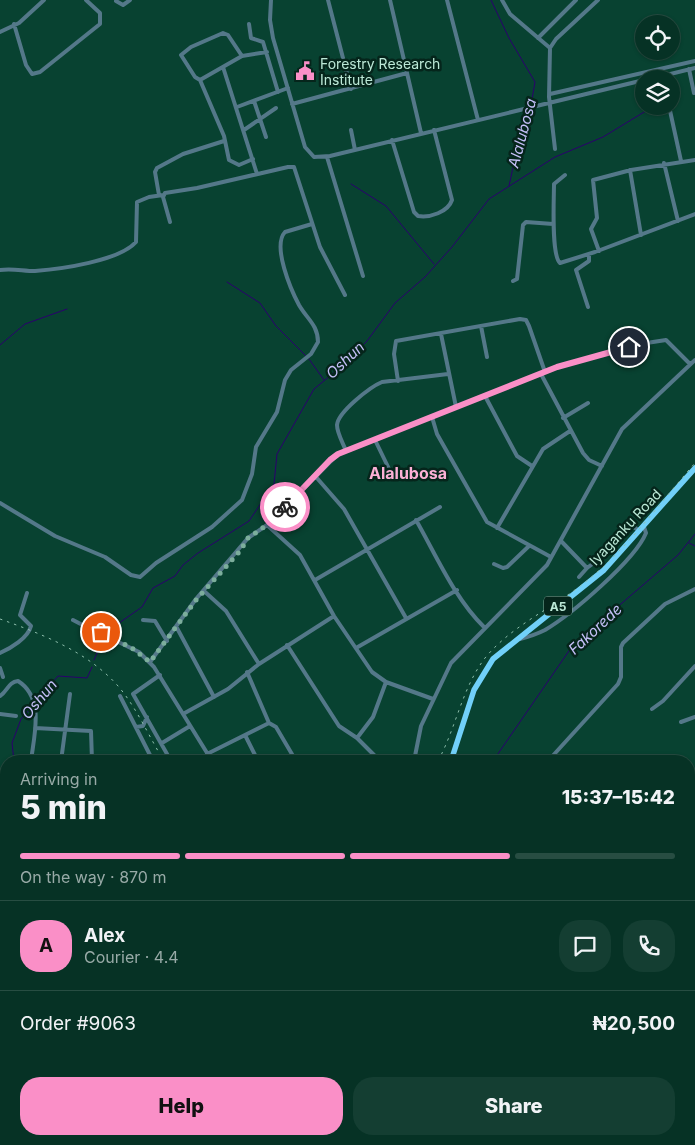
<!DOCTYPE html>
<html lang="en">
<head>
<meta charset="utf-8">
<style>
	body { margin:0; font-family:Inter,sans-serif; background:#143e32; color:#f1f3f6; height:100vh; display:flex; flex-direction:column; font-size:19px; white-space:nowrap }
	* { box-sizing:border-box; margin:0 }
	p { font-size:16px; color:#98aaa7 }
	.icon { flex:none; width:28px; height:28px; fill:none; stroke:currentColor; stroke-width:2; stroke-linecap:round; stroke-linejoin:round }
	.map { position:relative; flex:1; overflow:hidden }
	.panel { position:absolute; left:0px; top:755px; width:695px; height:390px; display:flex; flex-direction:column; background:#063225; border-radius:20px 20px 0 0; box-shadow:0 1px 4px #0004,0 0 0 1px #274d42 }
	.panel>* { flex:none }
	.buttons { position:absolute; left:635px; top:15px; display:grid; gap:10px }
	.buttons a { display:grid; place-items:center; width:45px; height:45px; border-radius:50%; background:#063225; box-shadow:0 1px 4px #0004,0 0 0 1px #274d42; font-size:25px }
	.pin { position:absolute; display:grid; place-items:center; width:42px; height:42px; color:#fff; margin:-21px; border:2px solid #fff; border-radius:50%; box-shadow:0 1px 5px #0007 }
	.courier { position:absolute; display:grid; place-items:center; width:50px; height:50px; margin:-25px; border:4px solid #fa8fc7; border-radius:50%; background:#fff; color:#222; box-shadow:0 1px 6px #0007 }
	.summary em { font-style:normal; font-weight:800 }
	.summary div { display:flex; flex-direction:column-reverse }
	.summary { display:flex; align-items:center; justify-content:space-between; height:85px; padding:0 20px }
	h1 { font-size:32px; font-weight:800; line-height:38px }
	.bar { display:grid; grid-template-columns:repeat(4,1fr); gap:8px 5px; align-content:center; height:60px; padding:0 20px }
	.bar i { height:6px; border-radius:4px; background:#274d42 }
	.bar .current { background:#fa8fc7 }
	.bar p { grid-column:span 4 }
	.line { display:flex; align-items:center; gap:12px; padding:0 20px; border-top:1px solid #274d42 }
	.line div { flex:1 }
	.round { display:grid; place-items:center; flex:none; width:52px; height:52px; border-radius:20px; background:#143e32 }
	.action { display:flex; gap:10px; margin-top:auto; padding:10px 20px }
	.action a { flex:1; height:58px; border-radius:20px; background:#fa8fc7; color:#111; font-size:20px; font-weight:800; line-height:58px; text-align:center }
	.action a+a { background:#143e32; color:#f1f3f6 }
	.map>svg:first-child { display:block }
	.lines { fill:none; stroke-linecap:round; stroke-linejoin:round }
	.stream { stroke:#2a006d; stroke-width:1 }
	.river { stroke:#2a006d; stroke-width:5.5 }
	.minor { stroke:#547889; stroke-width:4 }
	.major { stroke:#6ab7d9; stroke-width:5 }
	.highway { stroke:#71d0f9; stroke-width:5.5 }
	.rail { stroke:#8dbeac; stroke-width:1; stroke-dasharray:2.5 5; stroke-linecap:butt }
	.done { stroke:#7cae9c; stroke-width:5; stroke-dasharray:0 9 }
	.route { stroke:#fa8fc7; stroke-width:6 }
	.labels { text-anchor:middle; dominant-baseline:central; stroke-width:5; stroke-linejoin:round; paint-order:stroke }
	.shield { fill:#05251b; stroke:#84ae9e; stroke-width:1 }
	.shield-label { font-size:12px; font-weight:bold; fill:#bbe8d6 }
	.poi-label { font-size:14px; fill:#bbe8d6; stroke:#05251b; text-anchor:start }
	.street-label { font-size:14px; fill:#bbe8d6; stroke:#05251b }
	.water-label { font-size:15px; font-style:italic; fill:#c4bff6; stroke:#05251b }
	.quarter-label { font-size:16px; font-weight:bold; fill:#fcb0d6; stroke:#05251b }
</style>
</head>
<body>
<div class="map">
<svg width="695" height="1145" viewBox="0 0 695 1145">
	<rect width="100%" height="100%" fill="#084231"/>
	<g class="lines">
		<path class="stream" d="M491,0l18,38 26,44 -4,23
			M351,184l35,22 48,58
			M509,186l13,-60 8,-17
			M227,282l33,21 16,23 30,30
			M0,345l25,-21 42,-15
			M309,359l15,21
			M689,543l6,3
			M94,660l12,-28 36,-25 11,-19 22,-12 8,-11 15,-12 51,-32 25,-37 3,-30 37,-65 28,-23 25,-25 28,-38 30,-26 27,-30 37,-48 66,-42 48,-20 51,-31
			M35,703l23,-27 29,2 5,-11
			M14,761l-2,-18 9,-24 12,-13
			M493,761l80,-116 105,-90 17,-21
			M0,862l3,-5
			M589,1145l4,-6"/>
		<path class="river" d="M0,1054l6,-4
			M114,1145l5,-6"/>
		<path class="minor" d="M271,0l-1,20 3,18 32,109 9,10 16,-1 314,-76
			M328,0l23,89
			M390,0l31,133
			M447,0l31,120
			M502,0l8,14 40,34 -1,49 6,52
			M116,1l7,4 7,-5
			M14,24l12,41 6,9 8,-2 60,-48v-11l-14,-13
			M249,24l2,14 12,4 15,50
			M0,32l19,-9 25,-23
			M538,38l38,-38
			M550,48l6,-9 42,-39
			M242,56l-14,-21 -5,-2 -32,14 -10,8 14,22 5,3 24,56 5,24 10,5 14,-6
			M223,67l34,107
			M689,69l5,24
			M650,79l45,-11
			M200,80l42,-24 25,-4
			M550,94l145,-33
			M254,101l12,36
			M292,104l115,-31
			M669,106l12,55
			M237,107l51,-19
			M244,130l32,-22
			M351,130l4,20
			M392,140l22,72 4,4c12,2 30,-4 34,-16l-18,-70
			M327,157l36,119
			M664,163l14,58
			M630,170l11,65
			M565,175l-11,9c0,14 -3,71 6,79l35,-11 100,-38
			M159,195l-4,-23 2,-4 26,-14 41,-13
			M170,222l-7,-25 2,-4 32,-5 91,-21h6l26,80 25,48
			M599,251l-8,-22 6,-11 -4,-38 38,-10 64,-10
			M0,270c12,-2 23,1 35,1 26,-2 84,-10 101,-29l1,-40 12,-5 14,-2
			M513,281l4,-2 6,-54 3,-3 27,2
			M588,307l-12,-37 13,-9v-7
			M481,326l6,31
			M441,334l15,73
			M541,374l42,79 6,7 13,6
			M398,381l-4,-27 2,-13 124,-22 6,1 3,6 16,46
			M485,396l32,60 15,10
			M432,417l5,17 50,88 64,35
			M563,418l25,-15
			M375,440l17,35
			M346,451c-3,-8 -9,-18 -9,-26 1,-13 33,-38 45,-43l66,-8
			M316,477l28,32 62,109
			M0,503l55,33 50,21 26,18 9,2 16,-14 56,-36 30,-27 10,-26 4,-27 21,-35 8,-32 6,-10 20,-16 7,-12c0,-17 -11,-23 -19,-37 -8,-15 -27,-59 -14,-73l27,-8
			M416,520c20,35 39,79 68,107
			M267,525l33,30 34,61 38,56 14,10 47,17
			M497,528l46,-79 27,-18
			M561,541l26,27
			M494,564l9,4 4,-1 22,-21
			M579,577l8,-9 20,-15 25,-27 8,5
			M315,580l125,-73
			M204,591l22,20 33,53
			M73,620l21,11 9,1 5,5 31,15 15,15 58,94
			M143,620l12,1 12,20
			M177,628l37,69
			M520,639c8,-2 17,-5 25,-9 27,-16 90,-70 101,-97l-2,-6
			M287,645l52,81 18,12 23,23
			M356,648l101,-58
			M0,653c11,-5 28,-15 31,-27l-11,-11 7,-22
			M150,662l46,-63 52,-61 19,-13 71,-71 219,-87 83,-23 26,-4 24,24
			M0,668l3,9
			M247,672l22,51 7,4 20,34
			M160,675l-27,19 38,67
			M0,696c8,-5 8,-14 18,-15 27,17 16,54 13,80
			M120,696l33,65
			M652,709l11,-8 32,-35
			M0,714l16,2
			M183,714l45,-25 31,-25 75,-48
			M681,722l14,-5
			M136,727l7,-1 4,-9
			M35,728l56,3 1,30
			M245,735l13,26
			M357,738l16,-21 13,-35
			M162,743l28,-17
			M207,754l62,-31
			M131,757l2,4
			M61,761l9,-67
			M414,761l7,-35 30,-63 96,-98 75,-136 73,-69
			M548,761l70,-77 3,-7v-30l2,-4 42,-39 30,-15
			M689,783l6,-3
			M0,789h6
			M689,812l3,8 -3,6
			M0,904l6,-9
			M689,916l6,5
			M0,959l2,24
			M689,1013l6,5
			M0,1019l6,-4
			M689,1110l6,6
			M224,1139l2,6
			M683,1139l6,6
			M144,1145l1,-6
			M185,1145l10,-6
			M256,1145l8,-6
			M399,1145v-6
			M497,1145l3,-6
			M531,1145l3,-6
			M643,1145l4,-6"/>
		<path class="major" d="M689,1125l6,7
			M689,1131l6,7"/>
		<path class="highway" d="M451,761l23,-71 19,-31 111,-89 91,-102
			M0,855h6"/>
		<path class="rail" d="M0,619c42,15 88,33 118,67 19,22 31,51 46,75
			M438,761c18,-33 24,-73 47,-103 27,-33 70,-51 103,-78 40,-33 73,-78 107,-117"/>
	</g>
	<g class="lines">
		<path class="done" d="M101,632l31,16 18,14 46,-62 44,-49 8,-13 19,-13 18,-18"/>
		<path class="route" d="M285,507l45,-47 8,-6 219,-87 72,-20"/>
	</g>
	<defs>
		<g id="civic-bare" transform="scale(1.5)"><path d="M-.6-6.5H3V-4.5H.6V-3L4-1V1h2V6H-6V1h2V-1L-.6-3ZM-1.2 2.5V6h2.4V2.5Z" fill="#fa8fc7" stroke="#05251b" stroke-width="2.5" paint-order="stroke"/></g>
	</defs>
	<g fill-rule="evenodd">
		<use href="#civic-bare" x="305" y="71"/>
	</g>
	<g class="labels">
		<rect class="shield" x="544" y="596.5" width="28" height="19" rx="4"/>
		<g class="shield-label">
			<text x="558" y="606">A5</text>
		</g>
		<g class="poi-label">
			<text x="320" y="63">Forestry Research<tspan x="320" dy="16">Institute</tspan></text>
		</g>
		<g class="street-label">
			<text transform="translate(625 527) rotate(-47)">Iyaganku Road</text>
		</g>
		<g class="water-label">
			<text transform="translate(522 133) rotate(-75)">Alalubosa</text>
			<text transform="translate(345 360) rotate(-43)">Oshun</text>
			<text transform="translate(595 629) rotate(-43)">Fakorede</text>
			<text transform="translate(39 699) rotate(-50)">Oshun</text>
		</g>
		<g class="quarter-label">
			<text x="408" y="473">Alalubosa</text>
		</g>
	</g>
</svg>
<div class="buttons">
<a><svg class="icon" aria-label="locate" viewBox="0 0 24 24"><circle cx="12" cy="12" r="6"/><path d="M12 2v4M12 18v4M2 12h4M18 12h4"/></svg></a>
<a><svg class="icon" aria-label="layers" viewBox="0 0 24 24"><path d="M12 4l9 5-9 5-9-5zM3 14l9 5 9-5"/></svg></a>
</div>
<div class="pin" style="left:101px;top:632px;background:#ea580c"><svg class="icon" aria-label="bag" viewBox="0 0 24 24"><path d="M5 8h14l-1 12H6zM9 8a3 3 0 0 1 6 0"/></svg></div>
<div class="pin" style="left:629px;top:347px;background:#1f2937"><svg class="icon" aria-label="home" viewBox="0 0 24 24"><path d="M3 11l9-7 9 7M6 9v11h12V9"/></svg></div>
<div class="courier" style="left:285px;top:507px"><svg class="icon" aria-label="bike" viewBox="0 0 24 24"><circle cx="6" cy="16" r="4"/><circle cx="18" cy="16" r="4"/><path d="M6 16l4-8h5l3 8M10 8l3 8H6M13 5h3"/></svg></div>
<section class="panel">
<div class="summary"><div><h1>5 min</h1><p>Arriving in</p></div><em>15:37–15:42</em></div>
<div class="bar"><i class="current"></i><i class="current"></i><i class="current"></i><i></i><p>On the way · 870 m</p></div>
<div class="line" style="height:90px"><b class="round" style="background:#fa8fc7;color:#111">A</b><div><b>Alex</b><p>Courier · 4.4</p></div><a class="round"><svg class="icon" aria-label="chat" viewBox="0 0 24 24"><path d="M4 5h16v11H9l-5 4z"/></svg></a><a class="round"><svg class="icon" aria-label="phone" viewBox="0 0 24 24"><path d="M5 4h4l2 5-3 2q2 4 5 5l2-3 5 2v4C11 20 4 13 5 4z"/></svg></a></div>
<div class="line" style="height:65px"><div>Order #9063</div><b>₦20,500</b></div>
<div class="action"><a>Help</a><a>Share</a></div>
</section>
</div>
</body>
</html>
